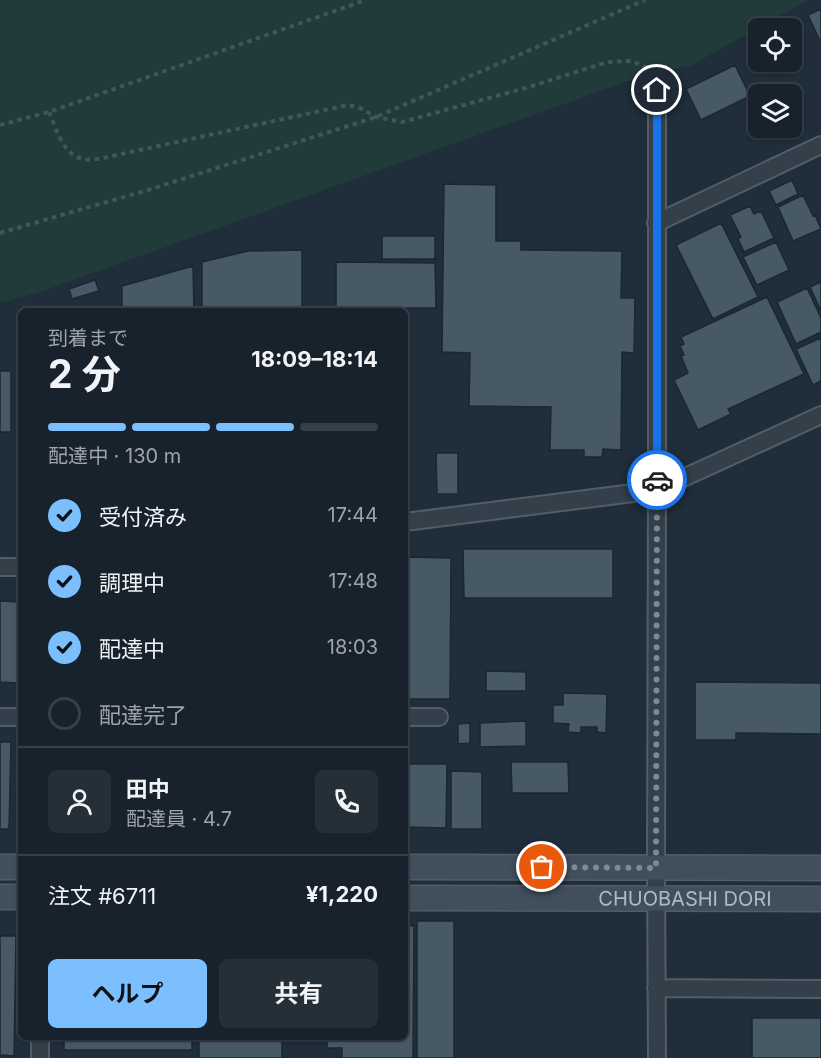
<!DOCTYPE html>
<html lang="ja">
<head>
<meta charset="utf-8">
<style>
	body { margin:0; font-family:Inter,"Noto Sans JP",sans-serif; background:#242f38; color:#f1f3f6; height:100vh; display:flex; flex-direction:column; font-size:22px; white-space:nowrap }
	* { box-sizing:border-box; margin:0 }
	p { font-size:20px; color:#9ea4a9 }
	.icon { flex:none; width:33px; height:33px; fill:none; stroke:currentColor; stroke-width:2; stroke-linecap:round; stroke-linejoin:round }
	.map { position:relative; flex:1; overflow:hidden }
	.details { position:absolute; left:18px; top:308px; width:390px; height:732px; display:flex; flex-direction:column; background:#17222c; border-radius:9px; box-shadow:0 2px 4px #0004,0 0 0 2px #363f48 }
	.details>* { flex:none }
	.controls { position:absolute; left:748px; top:18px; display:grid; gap:12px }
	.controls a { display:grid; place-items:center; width:54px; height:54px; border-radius:9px; background:#17222c; box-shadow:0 2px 4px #0004,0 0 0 2px #363f48; font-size:30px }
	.pin { position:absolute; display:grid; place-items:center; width:51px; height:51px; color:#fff; margin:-26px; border:3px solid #fff; border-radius:50%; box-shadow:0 2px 6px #0007 }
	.courier { position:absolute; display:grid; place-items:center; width:60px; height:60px; margin:-30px; border:4px solid #1a73e8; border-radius:50%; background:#fff; color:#222; box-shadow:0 2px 8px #0007 }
	.head em { font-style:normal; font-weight:700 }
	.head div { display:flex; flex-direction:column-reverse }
	.head { display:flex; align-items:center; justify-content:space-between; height:102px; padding:0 30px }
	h1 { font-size:39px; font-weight:700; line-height:45px }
	.bar { display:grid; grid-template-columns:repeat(4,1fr); gap:9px 6px; align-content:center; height:72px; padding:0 30px }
	.bar i { height:8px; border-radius:4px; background:#363f48 }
	.bar .active { background:#7bbffe }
	.bar p { grid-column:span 4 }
	.line { display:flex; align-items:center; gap:15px; padding:0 30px; border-top:2px solid #363f48 }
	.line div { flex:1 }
	.round { display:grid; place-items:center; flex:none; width:63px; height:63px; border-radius:9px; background:#242f38 }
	ol { padding:0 30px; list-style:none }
	li { display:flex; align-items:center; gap:18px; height:66px }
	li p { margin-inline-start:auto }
	li .icon { padding:6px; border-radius:50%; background:#7bbffe; color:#111; stroke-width:4 }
	li:last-child { color:#9ea4a9 }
	li i { width:33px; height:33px; border:3px solid #363f48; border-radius:50% }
	.cta { display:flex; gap:12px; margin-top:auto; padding:12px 30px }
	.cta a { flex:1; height:69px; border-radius:9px; background:#7bbffe; color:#111; font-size:24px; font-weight:700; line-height:69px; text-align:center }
	.cta a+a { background:#242f38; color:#f1f3f6 }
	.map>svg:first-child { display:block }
	.green { fill:#213b3a }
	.building { fill:#485966; stroke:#1b2731; stroke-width:1.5 }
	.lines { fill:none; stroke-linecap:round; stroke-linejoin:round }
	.street-casing { stroke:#515e68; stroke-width:20 }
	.secondary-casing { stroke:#515e68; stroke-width:27 }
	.path { stroke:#3f5757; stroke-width:4; stroke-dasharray:4.5 4.5; stroke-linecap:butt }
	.street { stroke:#33404a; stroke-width:16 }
	.secondary { stroke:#414f5d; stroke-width:24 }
	.done { stroke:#7c8a96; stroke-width:6; stroke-dasharray:0 10.8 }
	.route { stroke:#1a73e8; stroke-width:8 }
	.labels { text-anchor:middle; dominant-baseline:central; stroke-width:6; stroke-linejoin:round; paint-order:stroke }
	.street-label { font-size:20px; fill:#aebbc7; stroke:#19252e }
</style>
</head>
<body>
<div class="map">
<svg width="821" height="1058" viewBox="0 0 821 1058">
	<rect width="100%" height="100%" fill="#1f2e3a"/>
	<path class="green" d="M0,0h808l-118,66 -51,11 -602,216 -37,10z"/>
	<path class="building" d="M821,9v34l-13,-28z
		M735,65l15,31 -49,24 -15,-31z
		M792,180l6,14 -22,11 -7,-14z
		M444,184l52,1v56h25v9l101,1 -1,47h14l-1,55 -12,-1 -1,98 -18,-1 -1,8h-18v-7h-34l1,-43 -82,-1 1,-53 -28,-1z
		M803,195l10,21 2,-1 6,14 -28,12 -15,-34z
		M750,206l4,8 7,-3 13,27 -30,14 -6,-13 3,-2 -11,-22z
		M721,223l37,74 -45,22 -37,-74z
		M382,236h53v23h-53z
		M776,242l13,28 -32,15 -14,-28z
		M302,250v60h-100v-48l46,-11z
		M336,262l99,1 1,45h-100z
		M193,266l1,44h-72v-24z
		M95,280l4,11 -27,8 -3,-10z
		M821,282v29l-11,-24z
		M807,288l14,30v14l-25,12 -19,-42z
		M767,297l37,77 -76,35 3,5 -33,16 -24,-50 14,-7 -7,-17 3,-1 -4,-9 4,-2 -3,-7z
		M821,338v43l-8,4 -17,-36z
		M0,371h11v61h-11z
		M436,453h22v41h-21z
		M463,549h150v49h-149z
		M405,557l46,1 -1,141h-45z
		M0,601l20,1 -2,81 -18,-1z
		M486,671l40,1v19h-40z
		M695,682l126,1v51l-85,-1v7h-41z
		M563,693l44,1 -1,39 -9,-1v-5h-16v6l-13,-1 1,-8 -16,-1v-18h10z
		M526,721v25l-46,1v-24z
		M470,723v20l-12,1v-20z
		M0,742h11l-2,87h-9z
		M511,762h57l1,31h-57z
		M405,764h42l-1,64 -41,-1z
		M451,771l31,1v57h-31z
		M417,921h37v137h-37z
		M405,926h9l-1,132h-71v-10h-15v-12h78z
		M0,936h16l-2,120 -14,-1z
		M752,1018h69v40h-69z
		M64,1036h128v14h-128z
		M199,1036h83v22h-83z"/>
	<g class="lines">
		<g class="street-casing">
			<path id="street" d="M657,90v400l-1,378 1,190
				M656,223l165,-78
				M405,522l252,-32 164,-75
				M0,567h21
				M0,717h21
				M405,717h34
				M656,988l165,1
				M40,1058v-22"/>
		</g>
		<g class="secondary-casing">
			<g id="secondary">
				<path d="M0,867h21"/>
				<path d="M405,867l416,1"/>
				<path d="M0,897h21"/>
				<path id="s1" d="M405,898l416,1"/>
			</g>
		</g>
		<path class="path" d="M49,112c7,16 14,44 35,47 6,1 14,0 19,-1l245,-53 12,3 16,9 26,5 120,-33 86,-27 24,-1 13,6 5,9
			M0,125l49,-13 317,-112
			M0,233l148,-43 228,-73 269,-117"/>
		<use href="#street" class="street"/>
		<use href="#secondary" class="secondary"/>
	</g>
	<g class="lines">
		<path class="done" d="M542,867l114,1 1,-388"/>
		<path class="route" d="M657,90v390"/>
	</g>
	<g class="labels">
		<g class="street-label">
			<text stroke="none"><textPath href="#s1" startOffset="280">CHUOBASHI DORI</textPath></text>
		</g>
	</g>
</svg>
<div class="controls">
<a><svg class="icon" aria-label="locate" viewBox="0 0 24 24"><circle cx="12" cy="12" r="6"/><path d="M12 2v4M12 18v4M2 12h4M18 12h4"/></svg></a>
<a><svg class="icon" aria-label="layers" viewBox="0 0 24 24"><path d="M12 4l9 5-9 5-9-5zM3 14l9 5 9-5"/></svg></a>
</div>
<div class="pin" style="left:542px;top:867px;background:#ea580c"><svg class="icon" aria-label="bag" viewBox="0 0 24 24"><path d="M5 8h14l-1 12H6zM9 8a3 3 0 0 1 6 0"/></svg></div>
<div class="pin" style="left:657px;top:90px;background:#1f2937"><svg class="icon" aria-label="home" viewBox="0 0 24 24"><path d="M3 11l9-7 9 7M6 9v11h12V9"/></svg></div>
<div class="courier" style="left:657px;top:480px"><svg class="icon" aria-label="car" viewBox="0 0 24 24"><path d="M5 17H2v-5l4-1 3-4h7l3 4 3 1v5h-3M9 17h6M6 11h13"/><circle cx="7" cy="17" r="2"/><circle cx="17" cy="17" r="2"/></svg></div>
<section class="details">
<div class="head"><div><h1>2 分</h1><p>到着まで</p></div><em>18:09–18:14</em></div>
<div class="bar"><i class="active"></i><i class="active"></i><i class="active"></i><i></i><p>配達中 · 130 m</p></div>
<ol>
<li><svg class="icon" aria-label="check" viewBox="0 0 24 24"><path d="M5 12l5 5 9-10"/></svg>受付済み<p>17:44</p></li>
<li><svg class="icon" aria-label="check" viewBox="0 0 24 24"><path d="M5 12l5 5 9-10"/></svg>調理中<p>17:48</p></li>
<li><svg class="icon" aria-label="check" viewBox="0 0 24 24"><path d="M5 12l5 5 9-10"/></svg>配達中<p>18:03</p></li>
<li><i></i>配達完了</li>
</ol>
<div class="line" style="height:108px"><a class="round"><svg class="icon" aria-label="person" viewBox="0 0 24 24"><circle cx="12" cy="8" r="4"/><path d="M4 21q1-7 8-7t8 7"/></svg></a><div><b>田中</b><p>配達員 · 4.7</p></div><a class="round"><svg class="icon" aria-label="phone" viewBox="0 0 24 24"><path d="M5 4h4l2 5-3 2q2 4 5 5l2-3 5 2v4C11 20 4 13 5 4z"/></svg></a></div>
<div class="line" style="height:78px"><div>注文 #6711</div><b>¥1,220</b></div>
<div class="cta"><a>ヘルプ</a><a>共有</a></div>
</section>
</div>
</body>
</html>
